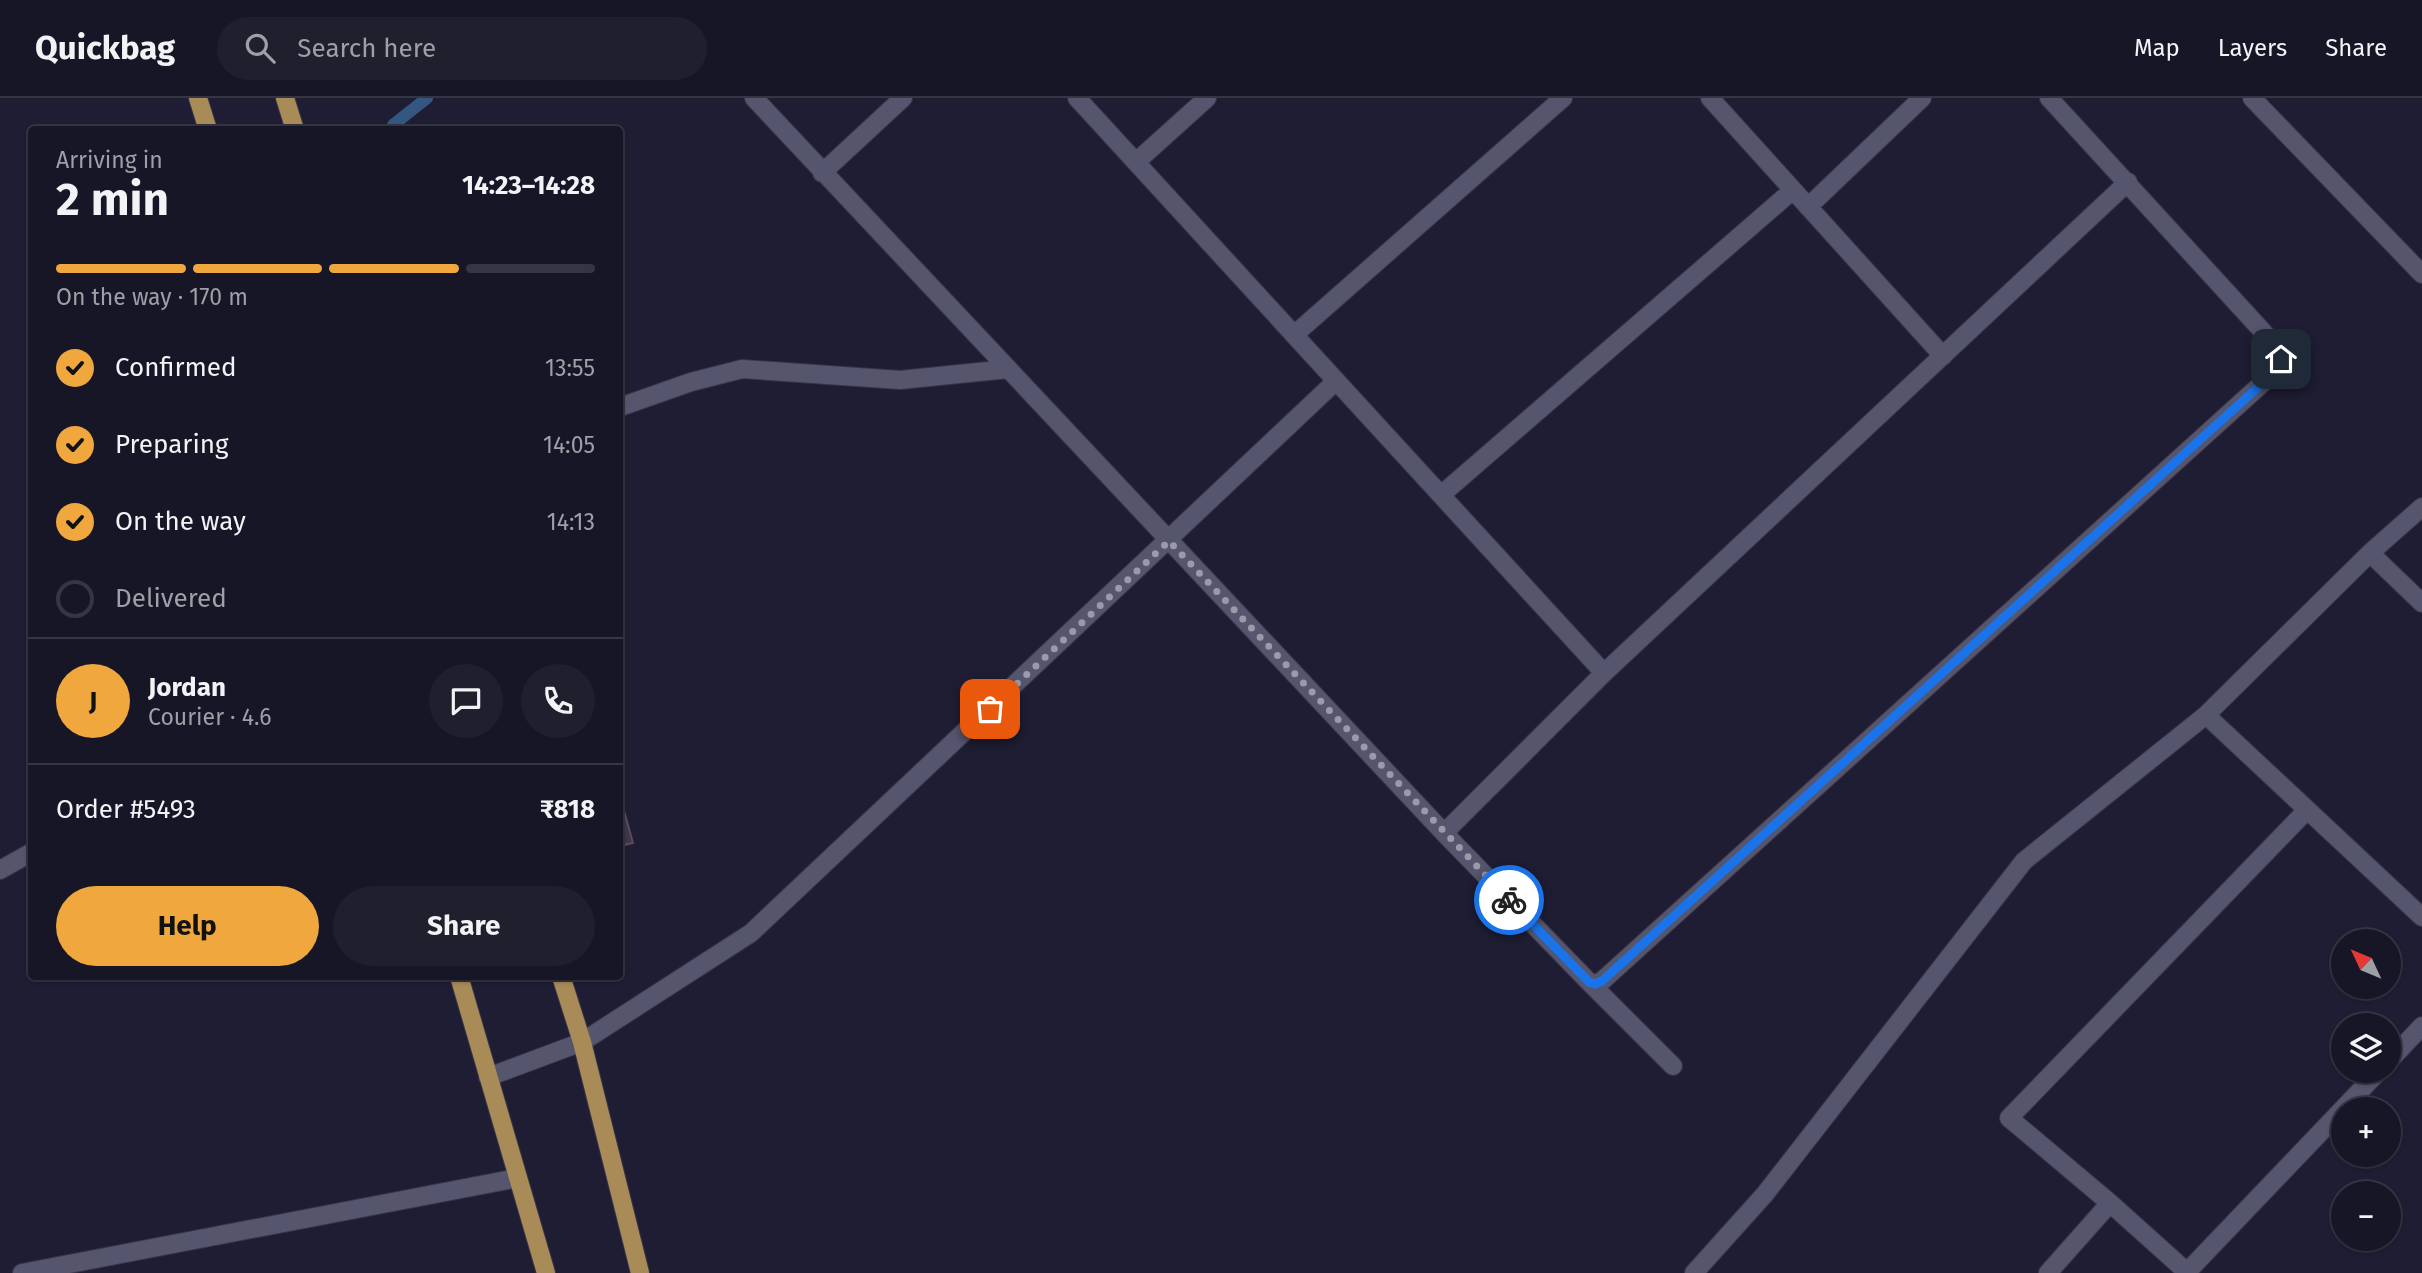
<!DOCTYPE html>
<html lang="en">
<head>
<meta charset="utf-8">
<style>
	body { margin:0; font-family:"Fira Sans",sans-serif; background:#201f2e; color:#f1f3f6; height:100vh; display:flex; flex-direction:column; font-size:26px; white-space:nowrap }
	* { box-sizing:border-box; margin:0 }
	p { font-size:23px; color:#9e9fa7 }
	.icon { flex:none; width:38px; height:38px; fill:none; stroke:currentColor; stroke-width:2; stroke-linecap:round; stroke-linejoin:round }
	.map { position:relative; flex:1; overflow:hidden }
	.side { position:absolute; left:28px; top:28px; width:595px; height:854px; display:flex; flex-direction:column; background:#171626; border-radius:7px; box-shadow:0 2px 5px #0004,0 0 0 2px #363543 }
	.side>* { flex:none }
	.needle { width:46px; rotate:314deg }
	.fabs { position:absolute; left:2331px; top:831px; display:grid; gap:14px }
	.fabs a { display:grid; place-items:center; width:70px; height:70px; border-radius:50%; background:#171626; box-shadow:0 2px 5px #0004,0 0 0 2px #363543; font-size:35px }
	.pin { position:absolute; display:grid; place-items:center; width:60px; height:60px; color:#fff; margin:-30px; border-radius:14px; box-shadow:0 4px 10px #0006 }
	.courier { position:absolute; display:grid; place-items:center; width:70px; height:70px; margin:-35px; border:5px solid #1a73e8; border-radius:50%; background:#fff; color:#222; box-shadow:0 2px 9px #0007 }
	.headline em { font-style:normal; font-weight:700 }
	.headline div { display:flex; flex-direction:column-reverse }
	.headline { display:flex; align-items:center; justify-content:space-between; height:119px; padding:0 28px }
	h1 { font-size:46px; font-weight:700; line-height:52px }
	.bar { display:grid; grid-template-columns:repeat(4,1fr); gap:10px 7px; align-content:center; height:84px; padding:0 28px }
	.bar i { height:9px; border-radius:5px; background:#363543 }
	.bar .active { background:#efa73e }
	.bar p { grid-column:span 4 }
	.line { display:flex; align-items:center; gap:18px; padding:0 28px; border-top:2px solid #363543 }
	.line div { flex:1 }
	.round { display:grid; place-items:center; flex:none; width:74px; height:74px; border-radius:37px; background:#201f2e }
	ol { padding:0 28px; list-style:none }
	li { display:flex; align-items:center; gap:21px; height:77px }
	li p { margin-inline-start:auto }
	li .icon { padding:7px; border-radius:50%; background:#efa73e; color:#111; stroke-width:4 }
	li:last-child { color:#9e9fa7 }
	li i { width:38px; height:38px; border:4px solid #363543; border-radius:50% }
	.cta { display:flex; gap:14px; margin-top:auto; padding:14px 28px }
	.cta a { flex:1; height:80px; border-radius:42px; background:#efa73e; color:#111; font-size:28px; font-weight:700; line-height:80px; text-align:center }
	.cta a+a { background:#201f2e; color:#f1f3f6 }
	header { display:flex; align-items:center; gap:42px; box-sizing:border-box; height:98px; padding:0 35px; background:#171626; border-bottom:2px solid #363543 }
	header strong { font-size:33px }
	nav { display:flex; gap:38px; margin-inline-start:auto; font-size:24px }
	.search { width:490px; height:63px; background:#201f2e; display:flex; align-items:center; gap:18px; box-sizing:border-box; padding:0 24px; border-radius:38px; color:#9e9fa7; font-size:26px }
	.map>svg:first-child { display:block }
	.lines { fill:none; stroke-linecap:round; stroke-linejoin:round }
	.stream { stroke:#345782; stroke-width:12 }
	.building { fill:#433448; stroke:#5a4a5f; stroke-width:2 }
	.lane-casing { stroke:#383648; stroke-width:20 }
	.street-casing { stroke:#383648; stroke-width:20 }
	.primary-casing { stroke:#383648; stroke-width:20 }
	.lane { stroke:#56556e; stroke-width:18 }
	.street { stroke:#56556e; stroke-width:18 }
	.primary { stroke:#a98b58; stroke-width:18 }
	.done { stroke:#9a9aab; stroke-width:7; stroke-dasharray:0 12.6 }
	.route { stroke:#1a73e8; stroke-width:9 }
</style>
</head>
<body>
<header>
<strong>Quickbag</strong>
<div class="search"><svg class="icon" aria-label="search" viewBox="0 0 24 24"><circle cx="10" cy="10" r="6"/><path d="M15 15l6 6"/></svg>Search here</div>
<nav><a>Map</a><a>Layers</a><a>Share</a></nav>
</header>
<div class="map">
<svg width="2422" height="1175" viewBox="0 0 2422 1175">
	<rect width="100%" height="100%" fill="#1f1d33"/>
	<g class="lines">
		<path class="stream" d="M393,27l34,-27"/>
	</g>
	<path class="building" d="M620,698l13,47 -13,3z"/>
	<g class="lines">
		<g class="lane-casing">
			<path id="lane" d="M620,309l71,-25 51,-13 158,11 108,-11"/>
		</g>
		<g class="street-casing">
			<path id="street" d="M754,0l690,735 145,149 6,2 7,-3 675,-611 5,-11 -5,-12 -228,-249
				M1077,0l527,575 524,-491
				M1710,0l233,258
				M2252,0l170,176
				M1136,64l71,-64
				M822,75l81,-75
				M1808,109l114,-109
				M1294,237l269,-237
				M1441,397l352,-305
				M2370,455l52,50
				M2206,617l216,202
				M1444,735l160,-160
				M0,772l32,-18
				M1589,884l84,84
				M2389,963l33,-35
				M488,979l94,-35 169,-109 585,-552
				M2110,1105l78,70
				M2187,1174l192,-201
				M22,1175l496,-95
				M1694,1175l71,-79 259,-333 182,-146 164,-162 52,-46
				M2048,1175l62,-70 -101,-85 298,-308"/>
		</g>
		<g class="primary-casing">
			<path id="primary" d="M198,0l10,32
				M285,0l10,32
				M459,878l87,297
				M561,878l21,66 58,231"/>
		</g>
		<use href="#lane" class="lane"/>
		<use href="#street" class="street"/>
		<use href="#primary" class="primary"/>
	</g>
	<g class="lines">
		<path class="done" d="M990,611l179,-168 340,359"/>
		<path class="route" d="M1509,802l80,82 6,2 7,-3 675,-611 4,-11"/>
	</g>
</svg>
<div class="fabs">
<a><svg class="needle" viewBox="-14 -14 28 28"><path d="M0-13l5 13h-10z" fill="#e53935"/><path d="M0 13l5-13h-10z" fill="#9e9fa7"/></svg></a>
<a><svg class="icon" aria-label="layers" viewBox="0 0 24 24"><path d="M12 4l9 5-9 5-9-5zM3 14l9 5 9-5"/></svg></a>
<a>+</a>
<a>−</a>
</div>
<div class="pin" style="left:990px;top:611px;background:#ea580c"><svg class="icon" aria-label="bag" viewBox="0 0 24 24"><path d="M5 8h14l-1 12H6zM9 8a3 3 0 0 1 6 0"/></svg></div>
<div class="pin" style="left:2281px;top:261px;background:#1f2937"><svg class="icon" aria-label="home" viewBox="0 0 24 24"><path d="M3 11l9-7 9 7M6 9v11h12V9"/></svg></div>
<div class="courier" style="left:1509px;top:802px"><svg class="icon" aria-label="bike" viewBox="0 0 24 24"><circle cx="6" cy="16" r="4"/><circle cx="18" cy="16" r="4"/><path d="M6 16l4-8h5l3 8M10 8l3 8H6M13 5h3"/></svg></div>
<section class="side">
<div class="headline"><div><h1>2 min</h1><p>Arriving in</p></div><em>14:23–14:28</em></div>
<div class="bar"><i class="active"></i><i class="active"></i><i class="active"></i><i></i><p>On the way · 170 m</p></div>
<ol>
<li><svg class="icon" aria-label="check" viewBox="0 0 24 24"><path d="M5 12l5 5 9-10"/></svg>Confirmed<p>13:55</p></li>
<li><svg class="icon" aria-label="check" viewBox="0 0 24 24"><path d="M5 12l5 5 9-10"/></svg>Preparing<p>14:05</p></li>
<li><svg class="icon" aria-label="check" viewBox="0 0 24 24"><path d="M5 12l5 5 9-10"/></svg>On the way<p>14:13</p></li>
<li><i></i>Delivered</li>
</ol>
<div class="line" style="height:126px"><b class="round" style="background:#efa73e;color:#111">J</b><div><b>Jordan</b><p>Courier · 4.6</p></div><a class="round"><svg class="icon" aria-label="chat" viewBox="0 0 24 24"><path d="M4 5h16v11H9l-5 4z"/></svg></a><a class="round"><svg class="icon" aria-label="phone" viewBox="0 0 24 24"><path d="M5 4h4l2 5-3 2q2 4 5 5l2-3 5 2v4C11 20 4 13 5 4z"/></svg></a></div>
<div class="line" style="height:91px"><div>Order #5493</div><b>₹818</b></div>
<div class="cta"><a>Help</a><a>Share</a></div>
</section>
</div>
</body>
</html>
